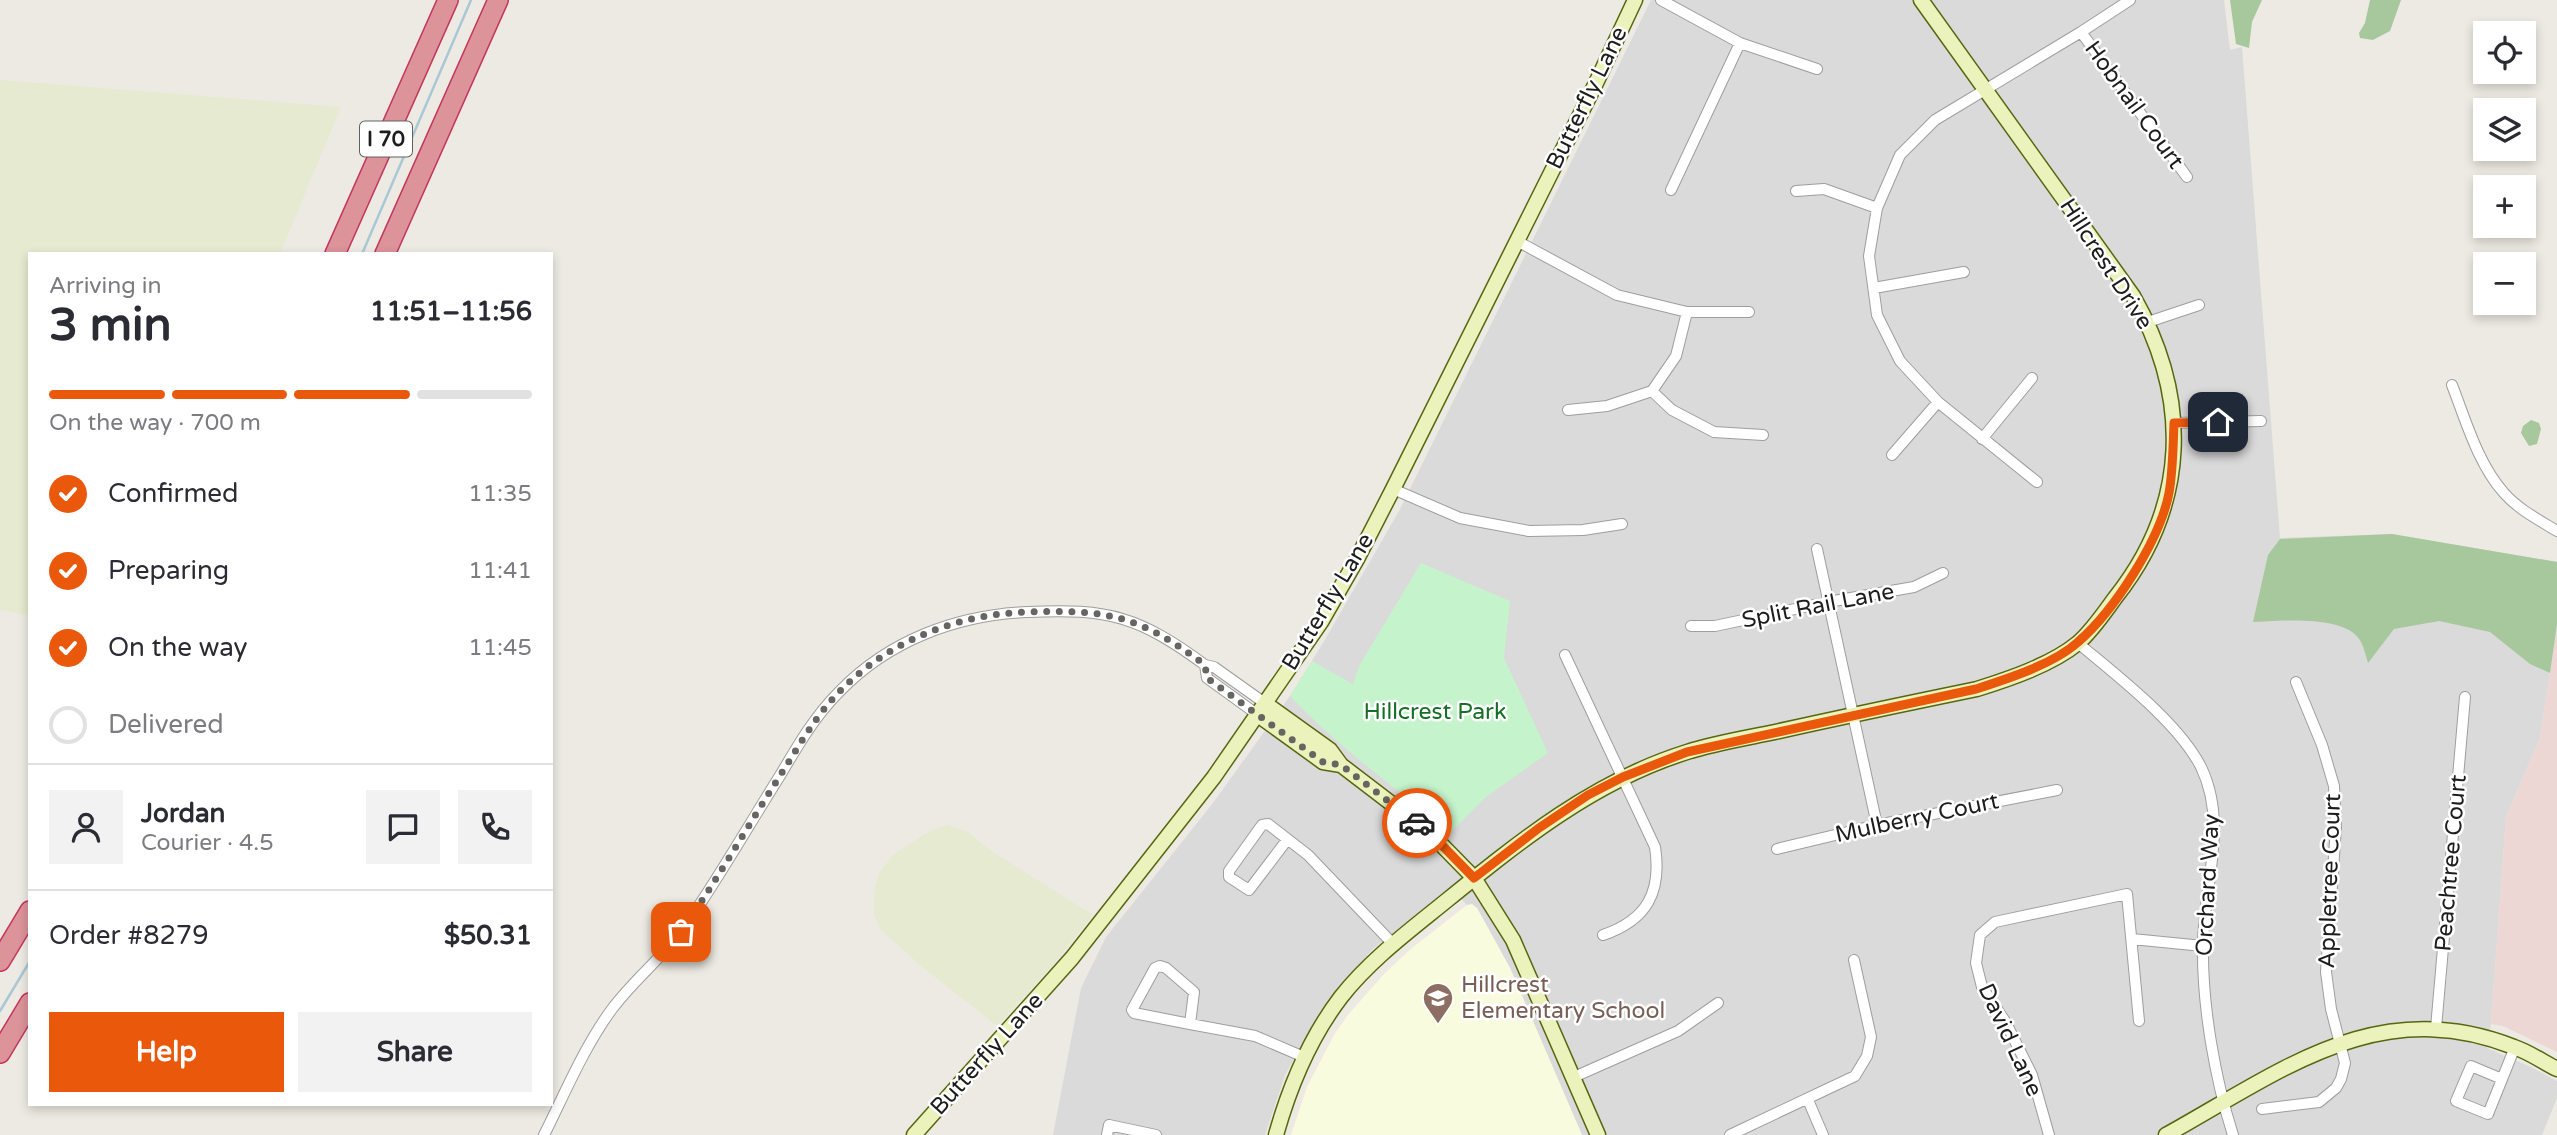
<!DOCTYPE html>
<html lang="en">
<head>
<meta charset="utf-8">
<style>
	body { margin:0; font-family:"Varela Round",sans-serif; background:#f2f2f3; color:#2b2b33; height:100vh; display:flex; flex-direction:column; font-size:26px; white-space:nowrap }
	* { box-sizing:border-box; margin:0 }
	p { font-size:23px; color:#7c7c81 }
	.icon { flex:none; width:38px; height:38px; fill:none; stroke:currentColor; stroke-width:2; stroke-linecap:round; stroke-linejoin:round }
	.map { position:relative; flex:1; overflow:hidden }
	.panel { position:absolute; left:28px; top:252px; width:525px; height:854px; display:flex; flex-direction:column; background:#fff; border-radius:0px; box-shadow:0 4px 10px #0003 }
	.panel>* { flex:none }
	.tools { position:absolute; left:2473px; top:21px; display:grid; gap:14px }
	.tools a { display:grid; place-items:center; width:63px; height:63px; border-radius:0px; background:#fff; box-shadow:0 4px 10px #0003; font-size:35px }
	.pin { position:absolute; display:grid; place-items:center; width:60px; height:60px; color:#fff; margin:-30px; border-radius:14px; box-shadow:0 4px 10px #0006 }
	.courier { position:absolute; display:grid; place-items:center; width:70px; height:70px; margin:-35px; border:5px solid #ea580c; border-radius:50%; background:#fff; color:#222; box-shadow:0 2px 9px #0007 }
	.headline em { font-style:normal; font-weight:700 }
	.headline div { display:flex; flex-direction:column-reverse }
	.headline { display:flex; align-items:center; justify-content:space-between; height:119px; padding:0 21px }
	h1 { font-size:46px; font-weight:700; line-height:52px }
	.bar { display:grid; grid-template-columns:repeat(4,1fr); gap:10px 7px; align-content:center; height:84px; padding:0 21px }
	.bar i { height:9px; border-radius:5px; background:#e1e1e2 }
	.bar .current { background:#ea580c }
	.bar p { grid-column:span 4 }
	.line { display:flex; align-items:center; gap:18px; padding:0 21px; border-top:2px solid #e1e1e2 }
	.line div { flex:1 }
	.round { display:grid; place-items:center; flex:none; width:74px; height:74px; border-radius:0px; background:#f2f2f3 }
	ol { padding:0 21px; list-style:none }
	li { display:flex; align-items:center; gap:21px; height:77px }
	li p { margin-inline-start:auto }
	li .icon { padding:7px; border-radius:50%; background:#ea580c; color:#fff; stroke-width:4 }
	li:last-child { color:#7c7c81 }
	li i { width:38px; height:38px; border:4px solid #e1e1e2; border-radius:50% }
	.primary-button { display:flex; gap:14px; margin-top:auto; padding:14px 21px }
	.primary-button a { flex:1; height:80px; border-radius:0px; background:#ea580c; color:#fff; font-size:28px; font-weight:700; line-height:80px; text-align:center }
	.primary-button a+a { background:#f2f2f3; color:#2b2b33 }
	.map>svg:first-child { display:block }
	.residential { fill:#dbdada }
	.commercial { fill:#ecd7d4 }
	.education { fill:#f9fbde }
	.farmland { fill:#e6ead0 }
	.forest { fill:#a6c89c }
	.park { fill:#c4f3cc }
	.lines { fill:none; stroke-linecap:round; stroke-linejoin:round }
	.stream { stroke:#a8c8d6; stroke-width:2.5 }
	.street-casing { stroke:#9e9e9e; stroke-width:12 }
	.secondary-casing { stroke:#576710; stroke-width:17 }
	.highway-casing { stroke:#c5365c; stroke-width:22 }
	.street { stroke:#fff; stroke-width:10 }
	.secondary { stroke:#ebf2bc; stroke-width:14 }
	.highway { stroke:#dc939a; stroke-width:19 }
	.done { stroke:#666562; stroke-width:7; stroke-dasharray:0 12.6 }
	.route { stroke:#ea580c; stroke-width:9 }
	.labels { text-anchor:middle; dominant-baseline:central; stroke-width:5; stroke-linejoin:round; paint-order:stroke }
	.shield { fill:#fff; stroke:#616161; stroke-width:2 }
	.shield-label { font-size:21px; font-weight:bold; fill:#1d1d1d }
	.street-label { font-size:23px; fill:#1d1d1d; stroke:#fff }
	.park-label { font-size:23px; fill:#176e25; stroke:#fff }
	.education-label { font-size:23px; fill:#785e54; stroke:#fff; text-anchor:start }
</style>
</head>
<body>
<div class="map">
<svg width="2557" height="1135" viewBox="0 0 2557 1135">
	<rect width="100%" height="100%" fill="#edeae3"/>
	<path class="residential" d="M1651,0h573l6,50 12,-3 38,491 112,-4 165,28v62l-17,114 -34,79 -15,207 -4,24 44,19 26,14v17l-15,37h-960l-72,-167 -33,-60 -10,-3 -17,-18 -76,61 -34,37 -17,23 -38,67 -20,60h-212l28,-147 25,-51 107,-134 77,-107 33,-53 76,-132z"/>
	<path class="commercial" d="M2557,624v428l-54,-26 -12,-2 15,-207 34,-79z"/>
	<path class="education" d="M1472,904l5,4 33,60 72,167h-291l16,-48 27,-52 14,-20 36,-41 28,-26 55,-43z"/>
	<path class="farmland" d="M0,80l341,27 -61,147h-250v362l-30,-6z
		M948,825l20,7 22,18 103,65 -45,56 -51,55 -76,-60 -40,-36 -7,-15v-23l5,-19 15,-19 39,-25z"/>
	<path class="forest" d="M2230,0h32l-10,22 -3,26 -13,-4z
		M2370,0h31l-11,31 -17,9 -13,-2 -1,-5 6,-10z
		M2531,420l8,3 2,6 -4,15 -8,2 -8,-13 2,-7z
		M2392,534l165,28v62l-7,49 -20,-9 -40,-32 -51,-11 -45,8 -26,34c-2,-7 -4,-15 -7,-21 -14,-28 -81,-21 -108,-20l15,-67 12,-16z"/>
	<path class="park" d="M1421,563l89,38 -6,57 44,95 -62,44 -36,36c-54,-45 -112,-86 -160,-137l22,-35 41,23 6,-18z"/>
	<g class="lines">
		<path class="stream" d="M362,254l109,-254
			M0,1011l30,-50"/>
		<g class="street-casing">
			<path id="street" d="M1661,0l79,43 77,26
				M2081,32l106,145
				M1671,190l69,-147
				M1796,191l28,-2 53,19
				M1517,241l100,54 70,17h62
				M1874,288l90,-16
				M2148,322l51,-17
				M2452,385c14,36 26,79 52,108 14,16 35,27 53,38
				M1652,391l20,19 42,22 49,3
				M1568,410l39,-4 45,-15 24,-35 11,-44
				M2174,423l87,-2
				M1982,439l50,-61
				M1892,455l46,-53
				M2037,482l-99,-80 -38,-41 -23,-46 -8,-59 8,-48 23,-53 35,-35 146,-88 49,-32
				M1393,489l67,29 69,13 54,-1 39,-6
				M1817,549l60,276
				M1691,626h24l113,-24 86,-15 29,-14
				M2078,643c39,33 100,79 123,124 28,58 2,119 2,179 -1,59 12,133 30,189
				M1565,655l90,192c7,45 -8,73 -52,88
				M1205,665l2,13 51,37
				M1287,840l-38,50 -20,-13v-6l33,-46 6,-1 40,31 85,89
				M1777,849l100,-24 180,-35
				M2132,939l71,7
				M1160,966l6,2 28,24 -4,32 -56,-11 -2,-3 23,-42z
				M1190,1024l65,12 49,21
				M2436,1028l29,-331
				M1574,1077l104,-46 40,-28
				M2502,1079l-31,-13 -15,35 32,13 27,-67
				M1808,1100l15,35
				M2262,1109l57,-7 17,-14 5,-9 4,-16 -14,-54 -5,-37 10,-145 -2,-41 -12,-41 -26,-63
				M544,1135c21,-42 40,-88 68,-126 23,-31 55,-55 76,-87 33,-48 62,-99 93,-148 17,-29 34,-58 58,-82 50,-52 118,-77 189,-80 81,-4 112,5 177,53l9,2 52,37
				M1107,1135l2,-10 47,10
				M1730,1135l125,-59 12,-20 4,-19 -17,-77
				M2049,1135l-17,-60 -27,-54 -23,-34 -6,-24 4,-28 15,-13 132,-28 12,127"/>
		</g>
		<g class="secondary-casing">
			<path id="secondary" d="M1266,704l64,46 11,15 89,68 44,45 39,62 85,195
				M1258,715l65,47 18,3
				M914,1135l158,-177 142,-181 107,-155 36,-63 36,-70 203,-406 39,-83
				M1276,1135c14,-50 33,-96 65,-138 29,-37 68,-66 105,-96 74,-60 148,-120 241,-149 28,-9 59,-14 88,-20 67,-15 134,-29 202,-43 32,-10 74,-24 101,-46 14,-12 26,-30 37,-45 74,-93 76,-200 18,-302l-212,-296
				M2166,1135c114,-63 212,-142 348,-88 15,5 29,15 43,22"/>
		</g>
		<g class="highway-casing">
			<path id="highway" d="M335,254l113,-254
				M385,254l113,-254
				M0,961l30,-50
				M0,1053l30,-50"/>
		</g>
		<use href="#street" class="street"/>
		<use href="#secondary" class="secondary"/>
		<use href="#highway" class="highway"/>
	</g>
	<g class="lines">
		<path class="done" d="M681,932c36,-52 68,-108 102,-161 17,-27 33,-55 55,-78 50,-52 119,-79 190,-81 80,-3 112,4 177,53l2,13 116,84 18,3 76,58"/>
		<path class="route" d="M1417,823l13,10 44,45 65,-50 49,-33 35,-18 64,-25 289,-63c31,-10 78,-25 102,-47 36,-31 82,-102 91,-149 4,-22 4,-47 5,-70l44,-1"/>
	</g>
	<defs>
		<g id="school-pin" transform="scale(1.575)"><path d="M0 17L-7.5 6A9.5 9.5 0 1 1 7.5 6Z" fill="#8d6e63" stroke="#fff"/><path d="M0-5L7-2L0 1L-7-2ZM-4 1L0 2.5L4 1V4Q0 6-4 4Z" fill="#fff"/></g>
	</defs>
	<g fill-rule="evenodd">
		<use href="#school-pin" x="1438" y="998"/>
	</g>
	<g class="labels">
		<rect class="shield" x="360" y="121.5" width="52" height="35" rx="5"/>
		<g class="shield-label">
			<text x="386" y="139">I 70</text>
		</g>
		<g class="street-label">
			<text transform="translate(1587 98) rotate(-64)">Butterfly Lane</text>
			<text transform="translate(2134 105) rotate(54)">Hobnail Court</text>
			<text transform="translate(2106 264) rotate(57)">Hillcrest Drive</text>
			<text transform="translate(1328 602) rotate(-59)">Butterfly Lane</text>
			<text transform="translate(1818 606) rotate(-11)">Split Rail Lane</text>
			<text transform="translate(1917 818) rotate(-12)">Mulberry Court</text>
			<text transform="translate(2451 863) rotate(-85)">Peachtree Court</text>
			<text transform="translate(2330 881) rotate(-88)">Appletree Court</text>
			<text transform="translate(2208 885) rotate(-87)">Orchard Way</text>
			<text transform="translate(2010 1040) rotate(65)">David Lane</text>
			<text transform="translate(987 1054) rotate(-48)">Butterfly Lane</text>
		</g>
		<g class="park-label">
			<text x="1435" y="712">Hillcrest Park</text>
		</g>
		<g class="education-label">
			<text x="1461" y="985">Hillcrest<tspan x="1461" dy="26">Elementary School</tspan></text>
		</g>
	</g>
</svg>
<div class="tools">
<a><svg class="icon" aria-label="locate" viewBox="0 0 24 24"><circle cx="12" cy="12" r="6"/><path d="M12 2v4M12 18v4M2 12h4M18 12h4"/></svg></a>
<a><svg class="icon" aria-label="layers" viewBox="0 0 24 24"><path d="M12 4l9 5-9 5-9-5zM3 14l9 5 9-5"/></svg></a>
<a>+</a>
<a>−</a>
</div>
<div class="pin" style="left:681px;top:932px;background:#ea580c"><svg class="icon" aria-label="bag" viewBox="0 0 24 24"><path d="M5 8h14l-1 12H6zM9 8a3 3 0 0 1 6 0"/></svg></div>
<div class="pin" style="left:2218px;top:422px;background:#1f2937"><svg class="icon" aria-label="home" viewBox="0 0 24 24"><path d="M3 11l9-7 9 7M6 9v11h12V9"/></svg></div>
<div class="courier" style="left:1417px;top:823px"><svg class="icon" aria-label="car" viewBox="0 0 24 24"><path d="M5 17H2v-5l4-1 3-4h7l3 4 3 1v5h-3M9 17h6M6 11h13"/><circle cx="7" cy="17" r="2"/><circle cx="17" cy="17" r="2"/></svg></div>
<section class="panel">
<div class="headline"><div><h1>3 min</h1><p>Arriving in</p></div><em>11:51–11:56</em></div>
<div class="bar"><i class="current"></i><i class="current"></i><i class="current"></i><i></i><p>On the way · 700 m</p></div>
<ol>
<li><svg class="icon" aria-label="check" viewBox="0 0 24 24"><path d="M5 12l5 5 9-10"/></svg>Confirmed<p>11:35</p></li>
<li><svg class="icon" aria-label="check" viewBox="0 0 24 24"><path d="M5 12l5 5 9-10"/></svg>Preparing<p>11:41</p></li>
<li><svg class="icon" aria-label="check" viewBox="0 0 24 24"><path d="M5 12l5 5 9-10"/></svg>On the way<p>11:45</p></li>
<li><i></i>Delivered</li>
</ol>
<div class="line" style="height:126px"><a class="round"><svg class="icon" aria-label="person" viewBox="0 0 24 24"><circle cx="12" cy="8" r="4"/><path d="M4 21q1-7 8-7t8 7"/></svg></a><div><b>Jordan</b><p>Courier · 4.5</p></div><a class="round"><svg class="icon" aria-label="chat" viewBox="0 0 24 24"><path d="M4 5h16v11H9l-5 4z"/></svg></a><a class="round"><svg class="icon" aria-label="phone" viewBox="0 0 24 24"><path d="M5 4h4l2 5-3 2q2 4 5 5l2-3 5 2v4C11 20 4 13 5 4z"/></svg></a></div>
<div class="line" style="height:91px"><div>Order #8279</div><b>$50.31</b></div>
<div class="primary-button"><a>Help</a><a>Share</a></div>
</section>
</div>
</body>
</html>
